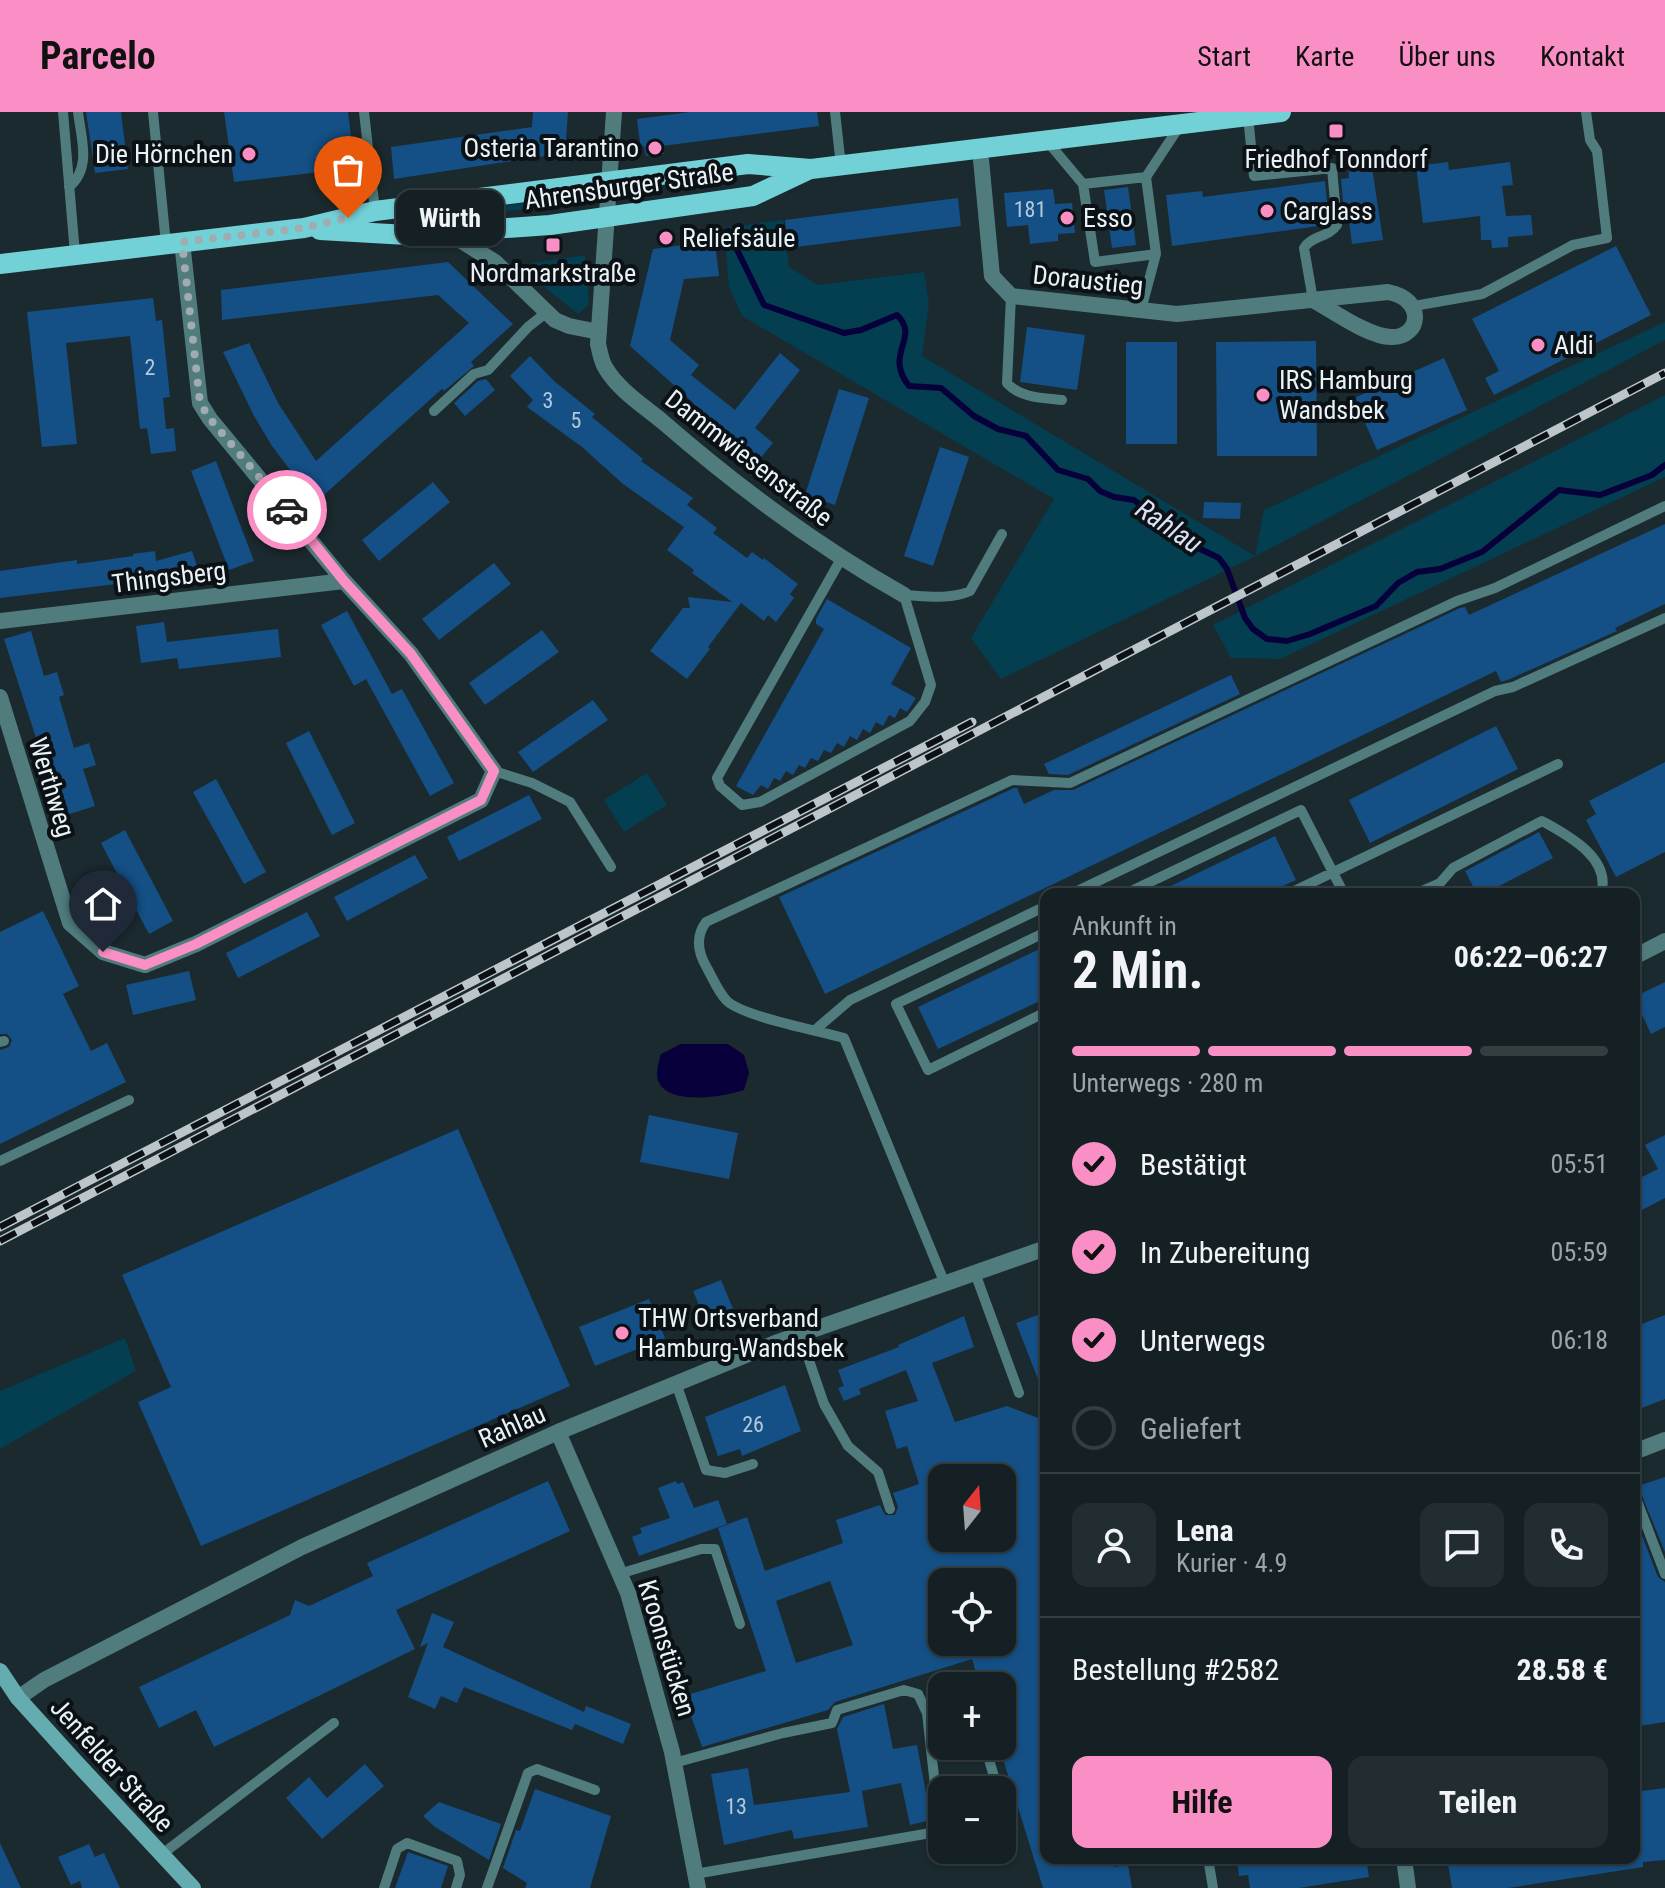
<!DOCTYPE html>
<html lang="de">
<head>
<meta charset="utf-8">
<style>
	body { margin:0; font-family:"Roboto Condensed",sans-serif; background:#212d30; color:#f1f3f6; height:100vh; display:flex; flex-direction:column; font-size:30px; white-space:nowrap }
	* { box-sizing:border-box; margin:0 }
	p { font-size:26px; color:#9da3a6 }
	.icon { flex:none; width:44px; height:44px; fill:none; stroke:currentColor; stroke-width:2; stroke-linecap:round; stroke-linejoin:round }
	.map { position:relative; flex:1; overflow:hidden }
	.sheet { position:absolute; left:1040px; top:776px; width:600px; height:976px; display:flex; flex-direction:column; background:#142023; border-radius:16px; box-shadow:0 2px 6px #0004,0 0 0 2px #333e41 }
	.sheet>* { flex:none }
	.needle { width:52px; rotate:17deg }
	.controls { position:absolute; left:928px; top:1352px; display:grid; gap:16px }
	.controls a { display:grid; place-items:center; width:88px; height:88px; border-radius:16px; background:#142023; box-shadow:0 2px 6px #0004,0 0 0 2px #333e41; font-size:40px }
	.pin { position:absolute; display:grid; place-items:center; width:68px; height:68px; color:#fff; margin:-82px -34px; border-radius:50% 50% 50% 0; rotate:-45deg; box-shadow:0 0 8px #0007 }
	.pin .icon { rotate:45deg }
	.courier { position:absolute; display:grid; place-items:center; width:80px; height:80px; margin:-40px; border:6px solid #fa8fc6; border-radius:50%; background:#fff; color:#222; box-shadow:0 2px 10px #0007 }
	.bubble { position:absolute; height:56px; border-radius:16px; background:#142023; box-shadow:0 2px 6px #0004,0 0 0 2px #333e41; font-size:26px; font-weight:700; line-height:56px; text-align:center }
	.summary em { font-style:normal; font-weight:700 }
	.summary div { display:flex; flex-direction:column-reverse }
	.summary { display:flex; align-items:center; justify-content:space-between; height:136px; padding:0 32px }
	h1 { font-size:52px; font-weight:700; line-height:60px }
	.bar { display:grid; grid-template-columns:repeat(4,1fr); gap:12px 8px; align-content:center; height:96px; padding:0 32px }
	.bar i { height:10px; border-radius:6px; background:#333e41 }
	.bar .selected { background:#fa8fc6 }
	.bar p { grid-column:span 4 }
	.line { display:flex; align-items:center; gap:20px; padding:0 32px; border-top:2px solid #333e41 }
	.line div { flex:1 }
	.round { display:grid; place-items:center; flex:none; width:84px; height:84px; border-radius:16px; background:#212d30 }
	ol { padding:0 32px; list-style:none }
	li { display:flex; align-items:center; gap:24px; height:88px }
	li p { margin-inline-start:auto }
	li .icon { padding:8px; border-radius:50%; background:#fa8fc6; color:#111; stroke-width:4 }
	li:last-child { color:#9da3a6 }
	li i { width:44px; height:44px; border:4px solid #333e41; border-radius:50% }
	.cta { display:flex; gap:16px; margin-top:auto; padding:16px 32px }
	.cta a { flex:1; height:92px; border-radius:16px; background:#fa8fc6; color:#111; font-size:32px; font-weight:700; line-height:92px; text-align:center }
	.cta a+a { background:#212d30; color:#f1f3f6 }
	header { display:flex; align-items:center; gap:48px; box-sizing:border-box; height:112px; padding:0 40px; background:#fa8fc6; color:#111 }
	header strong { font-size:38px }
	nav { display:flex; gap:44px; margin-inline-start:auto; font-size:28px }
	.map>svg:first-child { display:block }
	.green { fill:#033e51 }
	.water { fill:#08003b }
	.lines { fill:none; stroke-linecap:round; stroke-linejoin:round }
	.stream { stroke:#08003b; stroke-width:6 }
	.building { fill:#144f85; fill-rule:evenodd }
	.lane { stroke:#507c7e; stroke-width:10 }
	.street { stroke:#507c7e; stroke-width:16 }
	.secondary { stroke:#64acb0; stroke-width:16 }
	.primary { stroke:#72d1d7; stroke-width:20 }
	.rail-casing { stroke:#bcc6ca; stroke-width:9 }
	.rail { stroke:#0b1114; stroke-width:6; stroke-dasharray:18; stroke-linecap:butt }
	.done { stroke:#a1acb0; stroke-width:8; stroke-dasharray:0 14.4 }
	.route { stroke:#fa8fc6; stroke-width:10 }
	.poi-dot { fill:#fa8fc6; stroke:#0b1114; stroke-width:3 }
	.labels { text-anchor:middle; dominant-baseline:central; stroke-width:8; stroke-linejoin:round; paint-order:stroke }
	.number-label { font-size:22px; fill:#b4c9da }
	.poi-label { font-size:26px; fill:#e9f2f6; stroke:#0b1114; text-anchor:start }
	.street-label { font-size:26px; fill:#e9f2f6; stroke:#0b1114 }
	.water-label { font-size:28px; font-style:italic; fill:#dce1f5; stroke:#0b1114 }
</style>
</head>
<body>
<header>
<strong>Parcelo</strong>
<nav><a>Start</a><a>Karte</a><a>Über uns</a><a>Kontakt</a></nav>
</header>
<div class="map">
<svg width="1665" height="1776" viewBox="0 0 1665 1776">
	<rect width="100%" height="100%" fill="#1b2a2f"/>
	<path class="green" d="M574,85l1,6 -115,14 -30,7v-9z
		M783,108l6,47 29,18 106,-13 5,31 -7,53 333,200 9,-46 401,-188v18l-409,216 -255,123 -30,-41 83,-139 -312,-183 -13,-29 -5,-59z
		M585,143l4,49 -11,10 -49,-39 3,-12z
		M1665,283v82l-385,182 -49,-1 -18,-33z
		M647,661l20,32 -43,27 -20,-32z
		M125,1226l11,33 -136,78v-58z"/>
	<path class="water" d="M681,932h47l16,11 5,18 -5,17c-20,7 -86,18 -87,-16 0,-6 2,-14 4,-20z"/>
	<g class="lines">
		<path class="stream" d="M728,119l36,74 80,28 17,-3 36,-15c24,23 -14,38 12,71l32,2 33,28 24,13 28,7 32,34 30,9 12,12 14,6 20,3 14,11 18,8 28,27 25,12 8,11 18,49 8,11 14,10 20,2 23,-7 66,-28 22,-23 19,-11 23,-3 42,-17 77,-62 41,5 52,-20 13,-10"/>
	</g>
	<path class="building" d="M86,0h35l7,57 -33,4z
		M224,0h124l7,56 -121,14z
		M533,0h35l-3,41 -171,26 -3,-32 141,-20z
		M690,0h127l2,14 -157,20 2,8 -18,2 -2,-9 -4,-4 -3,-24z
		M1371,49l12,79 -31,4 -3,-22 -4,1 -4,-44 8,-1 -1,-14z
		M1448,50l1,8 61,-8 3,23 -11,1 4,30 25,-1 2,20 -25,2v10l-16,1 -1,-8h-10l-1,-24 -57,7 -7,-57z
		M1325,69l4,41 -3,3 -154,21 -6,-51 36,-4 1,6z
		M1128,75l8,58 -24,3 -8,-58z
		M1053,77l2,15 17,-1 3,30 -17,1v7l-28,3 -2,-19 -21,2 -3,-34z
		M958,86l3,28 -173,22 -3,-28z
		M691,132l1,3 23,-3 4,32 -35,3 -14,61 29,25 -8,10 44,35 45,-57 20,17 -45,58 18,15 -14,17 -64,-51 2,-2 -13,-13 -54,-48 23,-97z
		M1616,134l35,69 -157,80 -9,-17 14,-7 -27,-52z
		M448,150l65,62 -42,38 3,4 -30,25 -2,-2 -127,114 -43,-57 -18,-30 -31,-64 26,-9 29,60 38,58 153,-138 -31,-28 -216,25 -1,-30z
		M153,186l3,23 6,-1 8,77 -7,1 3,31 8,-1 2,23 -25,3 -4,-26 -7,1 -10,-93 -64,7 11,101 -35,3 -15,-135z
		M1027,215l58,8 -8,55 -57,-8z
		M1316,229l1,115h-100l-1,-114z
		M1126,230h51v102h-51z
		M530,244l24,25 41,33 -3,3 51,42 -2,2 52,37 -6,7 30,23 -4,5 34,25 5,-6 11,8 1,-2 34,26 -8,10 4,4 -18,24 -8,-7 -4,6 -23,-18 -33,44 2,2 -23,30 -37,-28 33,-43h7l-2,-11 44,5 -40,-29 2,-3 -27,-20 17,-23 -61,-43 -41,-37 -55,-40 6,-7 -23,-24z
		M1444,246l23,52 -90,40 -23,-52z
		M486,267l9,11 -30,26 -11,-13 24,-22z
		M839,277l30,9 -34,107 -30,-10z
		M940,335l29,10 -36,109 -29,-10z
		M216,349l38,100 -25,9 -38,-99z
		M433,370l17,20 -71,59 -17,-21z
		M1204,390l37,1 -1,16 -37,-1z
		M1665,412v80l-50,24 2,3 -107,48 -9,3 -5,-11 -671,323 -46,-97 235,-109h3l7,16 30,-14h19l387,-182 5,-1 4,8z
		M155,439l1,10 36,-10 5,15 -34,10 -47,6v2l-116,14v-27l77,-11v4l56,-8v-2z
		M494,451l17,21 -72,56 -17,-21z
		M827,487l84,49 -20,36 25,14 -9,14 -7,-4 -5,10 -6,-3 -6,11 -7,-4 -6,11 -7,-4 -6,11 -7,-4 -6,11 -7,-4 -6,10 -7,-3 -6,11 -7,-3 -6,10 -6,-3 -6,10 -7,-4 -6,10 -6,-3 -6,11 -7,-4 -8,10 -17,-9 88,-157 -8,-5v-5z
		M347,499l45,83 10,-5 52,94 -24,13 -64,-117 -12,7 -33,-61z
		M164,510l3,20 111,-13 3,28 -102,12 -2,-11 -36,5 -5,-37z
		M542,518l17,22 -74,53 -16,-22z
		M31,519l13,45 13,-4 7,23 -5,2 15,51 15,-5 7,22 -13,4 12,37 -35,11 -6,-21 2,-1 -16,-55 -3,1 -33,-102z
		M1231,563l9,19 -172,81 -19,-1 -5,-10z
		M593,588l15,20 -75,52 -15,-20z
		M1496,614l22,43 -148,74 -21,-43z
		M309,619l46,92 -23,12 -46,-92z
		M1665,650v90l-49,25 -30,-57 10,-6 -7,-13z
		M216,667l50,93 -22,12 -51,-92z
		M529,683l13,24 -83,42 -12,-24z
		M125,718l48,91 -24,13 -48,-91z
		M1539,720l14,26 -69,36h-7l-12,-23z
		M1275,724l21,44 -30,14h-112z
		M415,743l13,23 -81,43 -13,-24z
		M43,799l36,75 -16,8 28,57 16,-8 19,39 -126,62v-94l9,-3 3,-7 -5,-6h-7v-102z
		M307,800l13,24 -82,42 -12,-25z
		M1046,834v52l-108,51 -20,-42z
		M189,859l7,29 -63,15 -7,-30z
		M1665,870v45l-14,7 -17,-37z
		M649,1003l89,18 -9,46 -89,-17z
		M458,1017l112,257 -369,160 -63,-144 33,-15 -49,-112z
		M1665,1023v63l-31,16v-33l24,-12 -13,-24z
		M721,1168l13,31 -7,3 2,4 -15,6 -1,-5 -7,3 -13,-31z
		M649,1187l16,39 -70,28 -16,-39z
		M1046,1200v85h-1l-29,-74z
		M1665,1203v84l-31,12v-84z
		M964,1204l10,31 -42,16 23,59 52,-16 39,15v357l-8,2 8,25v53h66l2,9 14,-2 4,23h-89l-44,-142h3v-60h-22l-8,-27 -137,43 -7,8 -126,37 -18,-51 82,-25 -48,-143 29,-11 18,54 78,-28 -7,-23 44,-15 5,10h10l3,-8 -5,-14 26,-9 -12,-38 -10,3 -12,-38 33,-10 -12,-31 -47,19 2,5 -17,7 -6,-13 6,-2 -6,-16 61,-23 -1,-2zM942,1366h60v60h-60zM830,1469l23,64 -57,18 -20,-62zM942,1470h60v60h-60z
		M785,1273l16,46 -59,25 -2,-7 -22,7 -13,-39z
		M1665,1365v75l-27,-66z
		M548,1369l22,50 -174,79 19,39 -201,98 -18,-37 -37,18 -20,-41 151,-72 5,-15 14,6 64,-30 -6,-13z
		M676,1369l1,3 6,-2 11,26 24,-8 9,24 -88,32 -7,-19 10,-4 -2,-5 30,-10 -12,-30z
		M1634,1403l24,62 7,5v140l-31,5z
		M432,1501l22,9 -11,25 141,65 2,-6 45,18 -8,20 -48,-20 -3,6 -108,-43 -7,16 -16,-7 -6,13 -27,-12 20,-54 -8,4z
		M884,1592l9,45 24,-4 14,75 -21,5 -9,-42 -39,8 6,36 -74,12 -2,-9 -68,15 -13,-71 37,-6 6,37 96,-13 -13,-63 6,-12z
		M365,1652l19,22 -62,53 -36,-41 23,-21 18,21z
		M1665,1676v72l-22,2v5l-135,21h-56l-5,-30h187v-66z
		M535,1677l76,27 -21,72h-65l2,-5 -24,-15 13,-38 4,1z
		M439,1690l62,22 -12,36 -54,-33 -12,-11z
		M0,1731l21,45h-21z
		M89,1732l6,13 9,-4 16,35h-38l-2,-7 -9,4 -13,-28z
		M408,1740l40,14 -7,22h-46z
		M1237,1746h129l3,19 -70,11h-49l-2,-13 -9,1z"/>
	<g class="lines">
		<path class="lane" d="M63,0l12,142
			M153,0l13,132
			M364,0l11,99
			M835,0l6,54
			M1248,4l6,60 78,-8 5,57c-9,13 -25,10 -33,23l9,52
			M1047,29l36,43 12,78 61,-8 -10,-77 35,-53
			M1083,72l63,-7
			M69,75c23,-19 12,-49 9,-75
			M1011,184l-4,87c13,15 36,15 55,17
			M1414,194l68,-12 91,-49 34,-7 -10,-87 -7,-11 -4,-28
			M1141,198l15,-56
			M434,299l40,-37 14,-4 40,-43 19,-15
			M841,447l-124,219 3,8 22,19 18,-3 150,-81 15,-19 6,-17 -27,-90c21,1 46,5 66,-4l32,-57
			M494,659l38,12 38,19 41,65
			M1071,782l424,-203 18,-4 152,-69
			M1125,782l176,-84 43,84
			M1288,782l270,-130
			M1415,782l25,-11 13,-15 89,-47c25,14 70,37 59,73
			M1046,820l-150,72 32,66 118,-58
			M815,918l35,-30 196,-94
			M0,930l4,-1
			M0,1049l129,-61
			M975,1161l44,120
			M945,1172l-101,-246c-24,-7 -104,-22 -118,-38 -8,-9 -13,-21 -19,-32 -9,-15 -12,-31 -1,-46l306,-142 58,3 387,-182 38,-13 170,-82
			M800,1222l24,70 24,42 30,26 12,37
			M676,1271l30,87 19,3 28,-9
			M1634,1381l31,81
			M619,1462l82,-25h14l25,75
			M985,1634l13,44
			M674,1651l109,-30 49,-10 5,-13 67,-20 14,4 9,19
			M1002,1691l5,17h-5
			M940,1719l-13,-118 15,-2
			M161,1743l173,-132
			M1208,1746l5,30
			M695,1762l247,-43
			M384,1776l13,-39 10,-6 50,18 3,14 -4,13
			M487,1776l41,-115 9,-4 58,21"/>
		<path class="street" d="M614,0l-16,232c2,8 3,16 7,23 13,23 39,39 58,55 76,66 154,124 241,173
			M980,37l12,127 19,20 166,18 211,-22c38,7 33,46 3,45 -22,0 -58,-26 -78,-37
			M449,121l46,29 60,58 14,6 30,6
			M0,509l344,-40
			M0,585l70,226 33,29 42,13 51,-21 285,-144 13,-29 -83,-117 -67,-73 -134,-162 -10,-16 -18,-161
			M1634,845l31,-16
			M558,1320l70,161 44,159 26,136
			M1634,1340l31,-12
			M18,1586l26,-18 258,-133 256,-115 220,-90 268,-94
			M1404,1746l4,30"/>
		<path class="secondary" d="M0,1559l18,27 56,62 119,128"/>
		<path class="primary" d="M320,118l87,5 143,-10 203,-29 55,-26
			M0,152l304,-36 71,-17 373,-47 63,5 470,-57"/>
		<g class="rail-casing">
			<path id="rail" d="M0,1115l972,-505
				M0,1129l1665,-868"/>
		</g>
		<use href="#rail" class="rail"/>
	</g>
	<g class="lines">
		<path class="done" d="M287,398l-77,-91 -10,-16 -18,-161 122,-14 44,-10"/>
		<path class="route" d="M103,840l42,13 51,-21 285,-144 13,-29 -83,-117 -67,-73 -57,-71"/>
	</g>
	<g class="poi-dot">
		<rect x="1328" y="11" width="16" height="16" rx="4"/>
		<circle cx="655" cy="36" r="8"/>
		<circle cx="249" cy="42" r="8"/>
		<circle cx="1267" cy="99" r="8"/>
		<circle cx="1067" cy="106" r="8"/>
		<circle cx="666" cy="126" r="8"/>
		<rect x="545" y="125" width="16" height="16" rx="4"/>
		<circle cx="1538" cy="233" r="8"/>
		<circle cx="1263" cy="283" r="8"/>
		<circle cx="622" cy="1221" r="8"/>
	</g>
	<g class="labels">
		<g class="number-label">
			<text x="1030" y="97">181</text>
			<text x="150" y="255">2</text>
			<text x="548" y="288">3</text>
			<text x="576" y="308">5</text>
			<text x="753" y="1312">26</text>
			<text x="736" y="1694">13</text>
		</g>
		<g class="poi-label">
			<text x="639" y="36" text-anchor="end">Osteria Tarantino</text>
			<text x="233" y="42" text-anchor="end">Die Hörnchen</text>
			<text x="1336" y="47" text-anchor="middle">Friedhof Tonndorf</text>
			<text x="1283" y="99">Carglass</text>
			<text x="1083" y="106">Esso</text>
			<text x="682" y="126">Reliefsäule</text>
			<text x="553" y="161" text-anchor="middle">Nordmarkstraße</text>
			<text x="1554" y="233">Aldi</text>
			<text x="1279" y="268">IRS Hamburg<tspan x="1279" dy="30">Wandsbek</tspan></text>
			<text x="638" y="1206">THW Ortsverband<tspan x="638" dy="30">Hamburg-Wandsbek</tspan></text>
		</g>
		<g class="street-label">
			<text transform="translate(629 74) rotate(-8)">Ahrensburger Straße</text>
			<text transform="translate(1088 168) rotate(6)">Doraustieg</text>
			<text transform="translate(749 346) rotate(38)">Dammwiesenstraße</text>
			<text transform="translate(169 465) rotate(-7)">Thingsberg</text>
			<text transform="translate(52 675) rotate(73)">Werthweg</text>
			<text transform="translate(512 1314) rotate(-24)">Rahlau</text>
			<text transform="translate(667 1536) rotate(73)">Kroonstücken</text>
			<text transform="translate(112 1653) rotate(48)">Jenfelder Straße</text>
		</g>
		<g class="water-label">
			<text transform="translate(1169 414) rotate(34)">Rahlau</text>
		</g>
	</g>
</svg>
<div class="controls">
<a><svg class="needle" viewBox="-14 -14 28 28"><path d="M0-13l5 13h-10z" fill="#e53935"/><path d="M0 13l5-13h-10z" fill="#9da3a6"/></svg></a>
<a><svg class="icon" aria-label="locate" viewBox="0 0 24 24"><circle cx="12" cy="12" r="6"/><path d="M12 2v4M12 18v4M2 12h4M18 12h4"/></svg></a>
<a>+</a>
<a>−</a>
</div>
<div class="pin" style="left:348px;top:106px;background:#ea580c"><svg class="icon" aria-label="bag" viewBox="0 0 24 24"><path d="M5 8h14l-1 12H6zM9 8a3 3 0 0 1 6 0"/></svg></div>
<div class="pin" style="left:103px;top:840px;background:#1f2937"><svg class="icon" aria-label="home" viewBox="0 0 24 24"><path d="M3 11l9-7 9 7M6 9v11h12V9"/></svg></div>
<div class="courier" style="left:287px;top:398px"><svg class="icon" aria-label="car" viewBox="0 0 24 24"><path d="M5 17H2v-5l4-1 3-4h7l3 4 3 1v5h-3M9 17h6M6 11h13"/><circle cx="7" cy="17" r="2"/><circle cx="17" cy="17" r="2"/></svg></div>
<div class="bubble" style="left:396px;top:78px;width:108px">Würth</div>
<section class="sheet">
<div class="summary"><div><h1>2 Min.</h1><p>Ankunft in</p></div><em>06:22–06:27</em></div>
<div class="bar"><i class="selected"></i><i class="selected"></i><i class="selected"></i><i></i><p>Unterwegs · 280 m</p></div>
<ol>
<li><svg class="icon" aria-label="check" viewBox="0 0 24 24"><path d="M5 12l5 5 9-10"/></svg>Bestätigt<p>05:51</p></li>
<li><svg class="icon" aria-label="check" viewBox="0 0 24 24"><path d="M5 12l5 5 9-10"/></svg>In Zubereitung<p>05:59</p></li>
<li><svg class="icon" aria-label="check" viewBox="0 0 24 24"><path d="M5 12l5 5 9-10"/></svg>Unterwegs<p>06:18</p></li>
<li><i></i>Geliefert</li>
</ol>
<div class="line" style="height:144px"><a class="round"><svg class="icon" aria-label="person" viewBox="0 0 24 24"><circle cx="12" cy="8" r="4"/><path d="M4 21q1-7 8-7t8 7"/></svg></a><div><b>Lena</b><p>Kurier · 4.9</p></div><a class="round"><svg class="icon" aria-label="chat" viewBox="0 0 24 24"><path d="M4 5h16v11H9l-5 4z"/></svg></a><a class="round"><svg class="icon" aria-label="phone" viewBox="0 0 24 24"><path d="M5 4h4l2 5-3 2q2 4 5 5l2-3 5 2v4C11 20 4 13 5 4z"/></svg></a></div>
<div class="line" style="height:104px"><div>Bestellung #2582</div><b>28.58 €</b></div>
<div class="cta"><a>Hilfe</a><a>Teilen</a></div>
</section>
</div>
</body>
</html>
